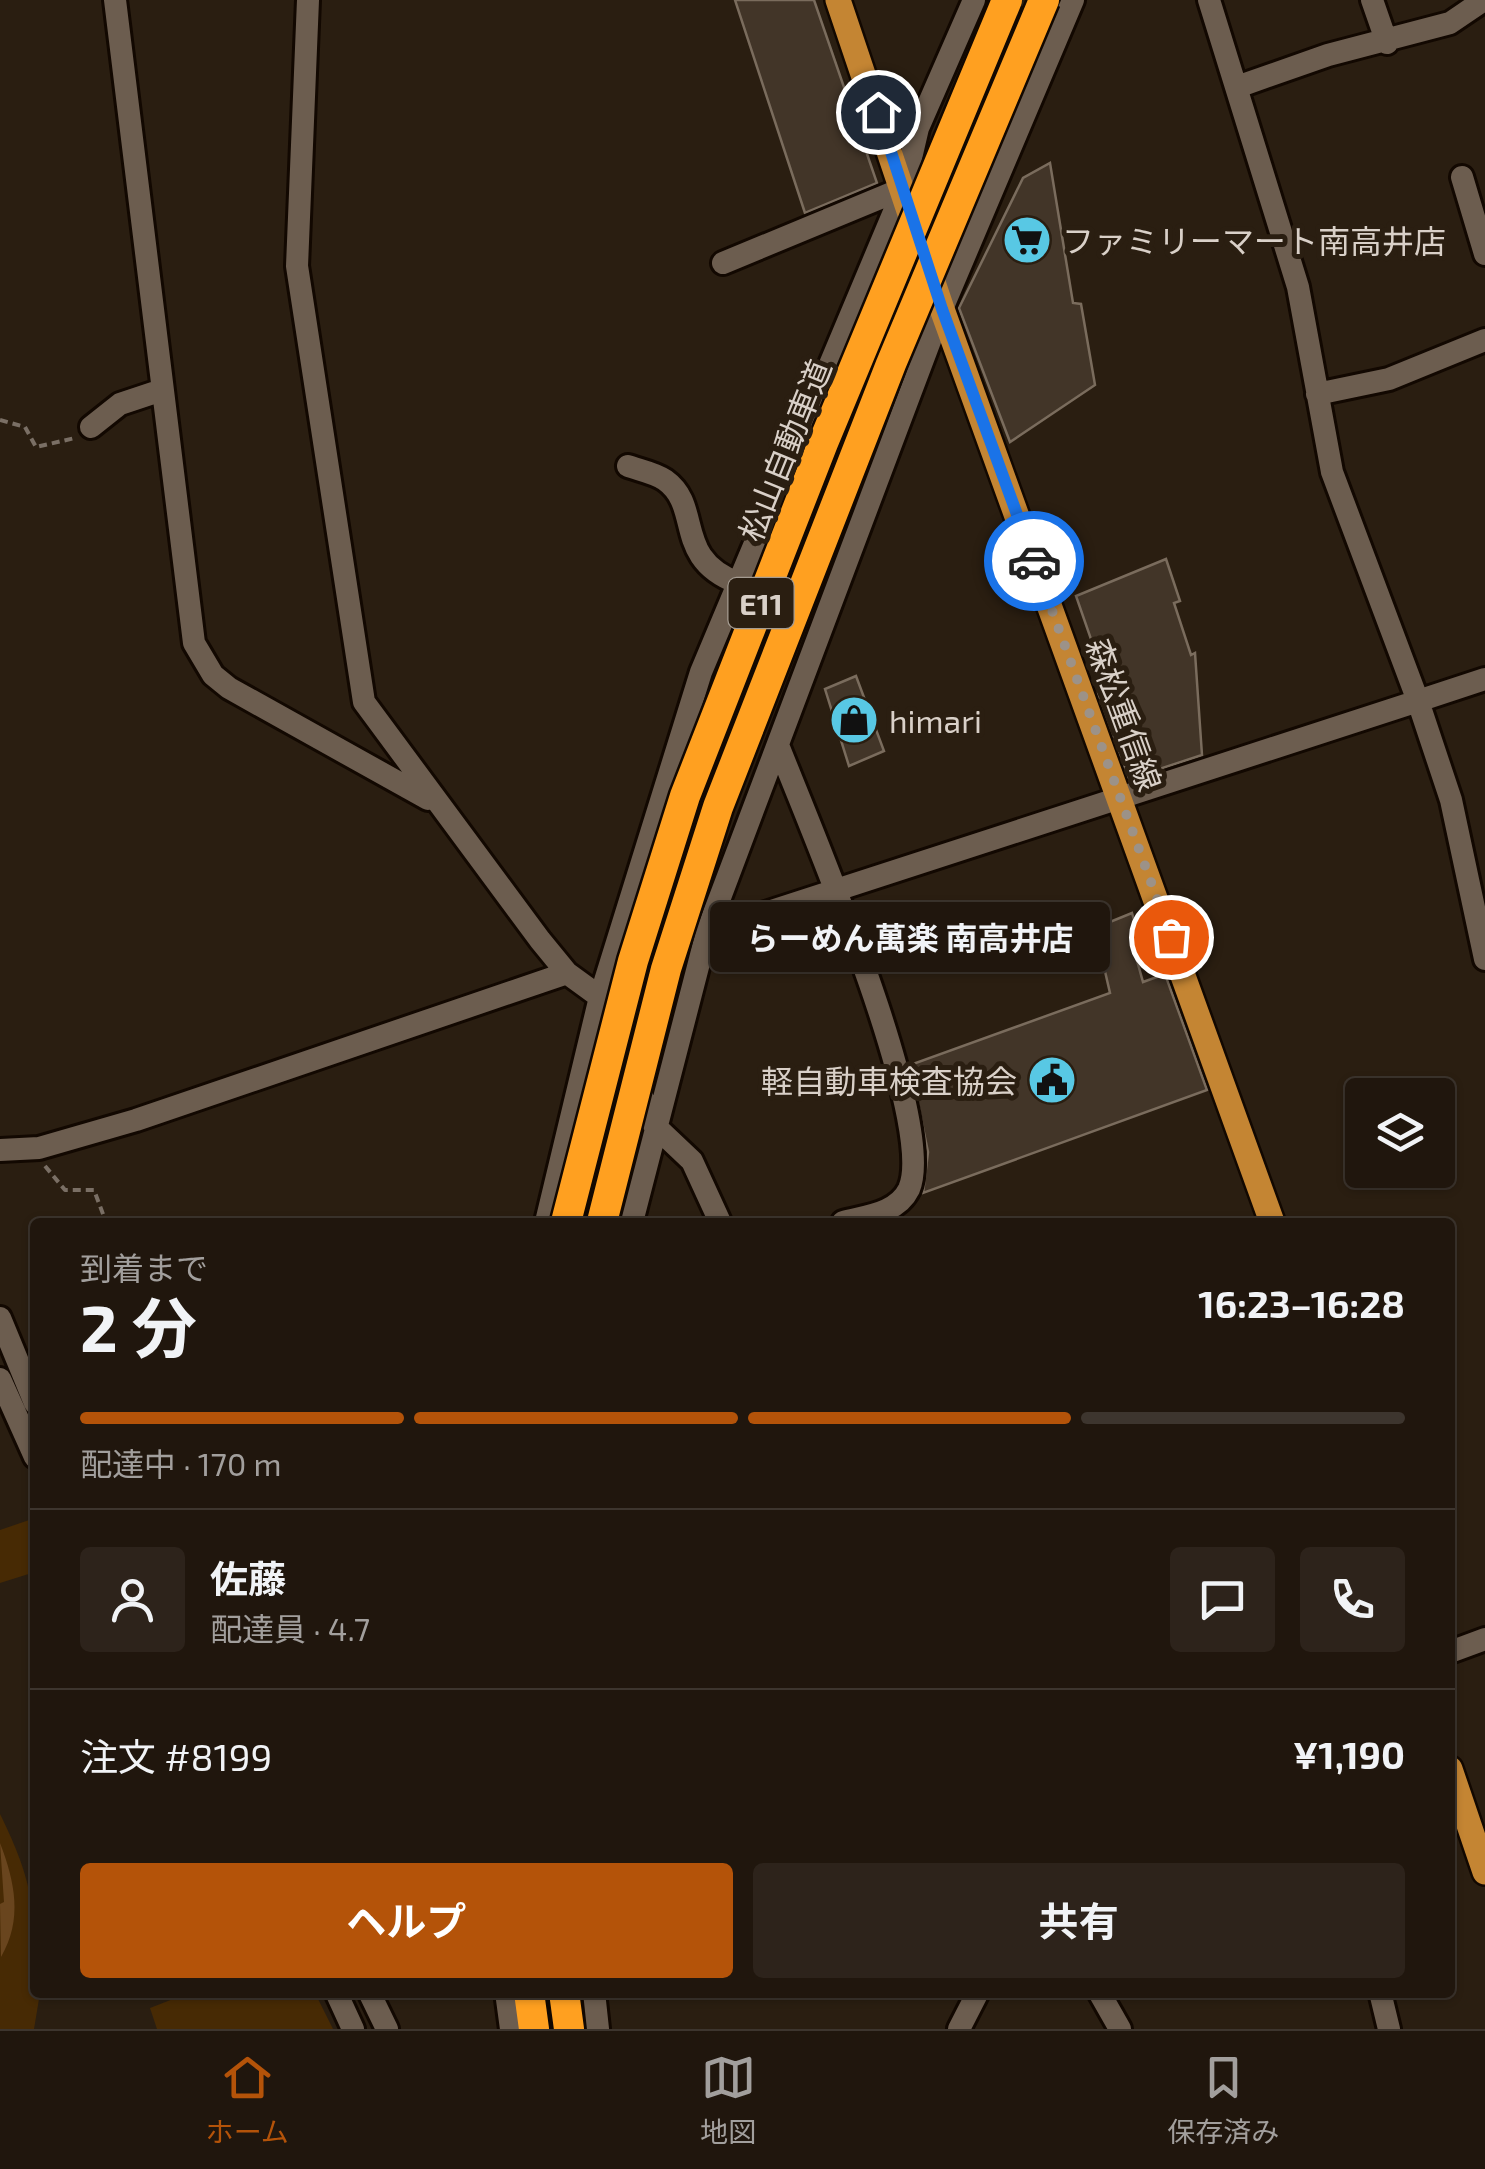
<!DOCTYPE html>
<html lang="ja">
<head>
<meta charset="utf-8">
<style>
	body { margin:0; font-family:"Exo 2","Noto Sans JP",sans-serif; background:#2d231b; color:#f1f3f6; height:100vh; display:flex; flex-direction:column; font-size:38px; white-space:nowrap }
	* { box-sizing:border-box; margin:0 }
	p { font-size:32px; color:#a29f9d }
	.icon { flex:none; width:55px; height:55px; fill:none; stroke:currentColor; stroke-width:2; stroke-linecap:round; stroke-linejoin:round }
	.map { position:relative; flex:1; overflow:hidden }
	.panel { position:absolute; left:30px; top:1218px; width:1425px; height:780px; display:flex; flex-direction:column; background:#20160d; border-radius:10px; box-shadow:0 2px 8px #0004,0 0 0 2px #3d352e }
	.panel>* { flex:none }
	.tools { position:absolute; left:1345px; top:1078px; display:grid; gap:20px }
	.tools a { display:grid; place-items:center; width:110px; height:110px; border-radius:10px; background:#20160d; box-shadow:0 2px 8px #0004,0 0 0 2px #3d352e; font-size:50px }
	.pin { position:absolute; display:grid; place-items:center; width:85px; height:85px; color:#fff; margin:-42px; border:5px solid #fff; border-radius:50%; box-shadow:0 2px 10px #0007 }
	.courier { position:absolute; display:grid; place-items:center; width:100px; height:100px; margin:-50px; border:8px solid #1a73e8; border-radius:50%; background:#fff; color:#222; box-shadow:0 2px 12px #0007 }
	.bubble { position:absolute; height:70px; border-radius:10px; background:#20160d; box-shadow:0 2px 8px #0004,0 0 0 2px #3d352e; font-size:32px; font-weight:700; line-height:70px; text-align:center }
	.overview em { font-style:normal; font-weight:700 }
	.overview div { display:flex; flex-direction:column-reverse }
	.overview { display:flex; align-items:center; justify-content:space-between; height:170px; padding:0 50px }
	h1 { font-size:65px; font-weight:700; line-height:75px }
	.bar { display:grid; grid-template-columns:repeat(4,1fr); gap:15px 10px; align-content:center; height:120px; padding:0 50px }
	.bar i { height:12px; border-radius:8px; background:#3d352e }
	.bar .active { background:#b45309 }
	.bar p { grid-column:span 4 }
	.line { display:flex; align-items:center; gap:25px; padding:0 50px; border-top:2px solid #3d352e }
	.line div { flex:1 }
	.round { display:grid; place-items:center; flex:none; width:105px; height:105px; border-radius:10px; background:#2d231b }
	.button { display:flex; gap:20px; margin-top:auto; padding:20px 50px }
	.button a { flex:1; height:115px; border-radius:10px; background:#b45309; color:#fff; font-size:40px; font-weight:700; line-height:115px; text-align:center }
	.button a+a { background:#2d231b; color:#f1f3f6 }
	.tab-bar { display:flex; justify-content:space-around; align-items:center; height:140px; border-top:2px solid #3d352e; background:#20160d; font-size:28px; color:#a29f9d }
	.tab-bar a { display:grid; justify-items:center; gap:5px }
	.tab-bar .active { color:#b45309 }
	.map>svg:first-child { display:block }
	.green { fill:#472a04 }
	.water { fill:#69451e }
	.building { fill:#423528; stroke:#7a6c5d; stroke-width:2.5 }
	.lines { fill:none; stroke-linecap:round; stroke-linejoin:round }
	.minor-casing { stroke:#120801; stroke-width:28 }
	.major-casing { stroke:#120801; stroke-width:30 }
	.highway-casing { stroke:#120801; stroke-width:35 }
	.path { stroke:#7a6f65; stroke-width:4; stroke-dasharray:8 5; stroke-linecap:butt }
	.minor { stroke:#6c5d4f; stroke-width:22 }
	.major { stroke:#c48533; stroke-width:25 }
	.highway { stroke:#ffa020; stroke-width:30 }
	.highway-bridge-casing { stroke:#120801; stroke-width:35; stroke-linecap:butt }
	.highway-bridge { stroke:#ffa020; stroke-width:30 }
	.done { stroke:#9c9288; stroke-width:10; stroke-dasharray:0 18 }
	.route { stroke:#1a73e8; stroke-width:12 }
	.labels { text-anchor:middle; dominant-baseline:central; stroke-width:10; stroke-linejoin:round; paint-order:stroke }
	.shield { fill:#2a1e11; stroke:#a49b91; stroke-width:2.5 }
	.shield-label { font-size:30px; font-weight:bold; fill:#d9d0c8 }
	.poi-label { font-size:32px; fill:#d9d0c8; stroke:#2a1e11; text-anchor:start }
	.street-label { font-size:32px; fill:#d9d0c8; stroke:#2a1e11 }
</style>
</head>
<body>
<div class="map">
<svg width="1485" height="2029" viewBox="0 0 1485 2029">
	<rect width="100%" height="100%" fill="#2a1e11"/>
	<path class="green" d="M35,1518v54l-35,11v-53z
		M0,1814c36,73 35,99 35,178l5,1 -6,36h-34z
		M191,1992l124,1 18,36h-176l-7,-21z"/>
	<path class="water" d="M0,1843c15,39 23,77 1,114l-1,-53 4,-2z"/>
	<path class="building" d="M735,0h79l63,183 -72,30z
		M1050,163l23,140 8,1 14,81 -85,57 -51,-134 64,-130z
		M1166,559l14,42 -6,2 17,52 4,-2 7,102 -73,24 -31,-86 10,-5 -32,-92z
		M856,676l28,75 -35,15 -24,-77z
		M1132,913l7,23 -8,3 12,43 22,-8 42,116 -284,103 5,-41 -18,-87 200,-72 -15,-65z"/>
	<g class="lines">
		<g class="minor-casing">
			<path id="minor" d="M115,0l79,643 19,32 16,13 199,111
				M308,0l-11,266 67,436 176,238 27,33 33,24 54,128 38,36 28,61
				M1372,0l15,43
				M1237,87l91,-32 122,-32 34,-23
				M1462,177l23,77
				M723,263l181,-75
				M1317,394l72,-15 96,-39
				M91,427l29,-23 42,-14
				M628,466c11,4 27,7 37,14 38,27 7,78 73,103
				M1485,679l-67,22 33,99 34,159
				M778,745c30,77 160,378 131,444 -12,25 -44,27 -66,33
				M707,932l711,-231 -86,-229 -34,-185 -89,-287
				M0,1150l39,-2 97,-28 431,-147
				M546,1222l54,-225 101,-325 203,-484 14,-60 56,-128
				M632,1222l75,-290 235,-623 131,-309
				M0,1318l35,85
				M0,1379l35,78
				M1450,1652l35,-13
				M336,1992l17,37
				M369,1992l18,37
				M506,1992l5,37
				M594,1992l4,37
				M1099,1992l21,37
				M1380,1992l9,37
				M959,2029l19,-37"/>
		</g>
		<g class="major-casing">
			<path id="major" d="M838,0l104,309 330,913
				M1450,1769l35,103"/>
		</g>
		<g class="highway-casing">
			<path id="highway" d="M529,1992l5,37
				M564,1992l5,37"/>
		</g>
		<path class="path" d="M0,420l25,7 11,20 39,-9
			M45,1166l20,24h29l12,32"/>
		<use href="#minor" class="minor"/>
		<use href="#major" class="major"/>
		<use href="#highway" class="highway"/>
		<g class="highway-bridge-casing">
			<path id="highway-bridge" d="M566,1222l67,-261 52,-165 138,-353 184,-443
				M602,1222l64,-253 52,-162 173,-443 153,-364"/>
		</g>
		<use href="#highway-bridge" class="highway-bridge"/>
	</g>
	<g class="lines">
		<path class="done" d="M1034,561l137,376"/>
		<path class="route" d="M878,112l64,197 92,252"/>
	</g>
	<defs>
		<g id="supermarket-disc" transform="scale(2.5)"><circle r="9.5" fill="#58c8e4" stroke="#2a1e11"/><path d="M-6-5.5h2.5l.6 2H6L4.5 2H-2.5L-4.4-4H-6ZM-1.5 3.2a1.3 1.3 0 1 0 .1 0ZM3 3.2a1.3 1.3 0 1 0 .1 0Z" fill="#111"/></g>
		<g id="shop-disc" transform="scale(2.5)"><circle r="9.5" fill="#58c8e4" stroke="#2a1e11"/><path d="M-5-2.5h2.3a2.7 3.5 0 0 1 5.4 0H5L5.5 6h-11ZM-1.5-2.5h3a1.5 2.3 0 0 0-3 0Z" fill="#111"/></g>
		<g id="civic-disc" transform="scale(2.5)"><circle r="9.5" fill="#58c8e4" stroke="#2a1e11"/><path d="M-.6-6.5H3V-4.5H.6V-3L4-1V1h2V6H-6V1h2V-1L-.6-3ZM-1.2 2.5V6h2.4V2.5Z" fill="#111"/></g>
	</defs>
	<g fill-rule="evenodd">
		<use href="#supermarket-disc" x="1027" y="240"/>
		<use href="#shop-disc" x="854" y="720"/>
		<use href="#civic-disc" x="1052" y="1080"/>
	</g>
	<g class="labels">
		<rect class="shield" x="728.5" y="578" width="65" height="50" rx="8"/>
		<g class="shield-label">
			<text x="761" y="603">E11</text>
		</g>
		<g class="poi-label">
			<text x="1062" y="240">ファミリーマート南高井店</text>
			<text x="889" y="720">himari</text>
			<text x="1017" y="1080" text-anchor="end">軽自動車検査協会</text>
		</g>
		<g class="street-label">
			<text transform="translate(784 450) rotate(-68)">松山自動車道</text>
			<text transform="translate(1125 714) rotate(70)">森松重信線</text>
		</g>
	</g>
</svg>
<div class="tools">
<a><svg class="icon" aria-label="layers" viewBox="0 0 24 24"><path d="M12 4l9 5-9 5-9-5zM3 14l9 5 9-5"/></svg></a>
</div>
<div class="pin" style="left:1171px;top:937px;background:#ea580c"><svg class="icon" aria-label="bag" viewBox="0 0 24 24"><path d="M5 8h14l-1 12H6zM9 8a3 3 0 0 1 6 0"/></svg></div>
<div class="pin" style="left:878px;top:112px;background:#1f2937"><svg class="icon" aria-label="home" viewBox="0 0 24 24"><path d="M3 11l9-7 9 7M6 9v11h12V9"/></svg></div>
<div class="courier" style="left:1034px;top:561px"><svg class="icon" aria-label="car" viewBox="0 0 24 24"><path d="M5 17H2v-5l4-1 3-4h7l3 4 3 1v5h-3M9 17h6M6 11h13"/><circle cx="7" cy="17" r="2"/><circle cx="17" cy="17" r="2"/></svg></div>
<div class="bubble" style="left:710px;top:902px;width:400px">らーめん萬楽 南高井店</div>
<section class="panel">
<div class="overview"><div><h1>2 分</h1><p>到着まで</p></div><em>16:23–16:28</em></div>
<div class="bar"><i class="active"></i><i class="active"></i><i class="active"></i><i></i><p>配達中 · 170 m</p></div>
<div class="line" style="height:180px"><a class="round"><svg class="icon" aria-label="person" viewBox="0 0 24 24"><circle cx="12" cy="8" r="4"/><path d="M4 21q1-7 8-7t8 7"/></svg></a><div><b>佐藤</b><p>配達員 · 4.7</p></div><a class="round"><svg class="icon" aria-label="chat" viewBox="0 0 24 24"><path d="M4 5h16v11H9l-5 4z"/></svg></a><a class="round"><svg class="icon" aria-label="phone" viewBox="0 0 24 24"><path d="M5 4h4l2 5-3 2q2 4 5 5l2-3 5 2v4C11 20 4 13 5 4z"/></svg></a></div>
<div class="line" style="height:130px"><div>注文 #8199</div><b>¥1,190</b></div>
<div class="button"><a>ヘルプ</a><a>共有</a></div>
</section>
</div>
<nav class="tab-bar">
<a class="active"><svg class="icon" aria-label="home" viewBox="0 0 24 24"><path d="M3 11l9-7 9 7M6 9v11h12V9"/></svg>ホーム</a>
<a><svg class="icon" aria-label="map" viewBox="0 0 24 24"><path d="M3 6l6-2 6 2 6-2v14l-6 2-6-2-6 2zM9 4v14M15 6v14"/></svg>地図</a>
<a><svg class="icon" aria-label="saved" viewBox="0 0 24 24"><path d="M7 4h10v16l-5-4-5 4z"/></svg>保存済み</a>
</nav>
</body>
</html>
